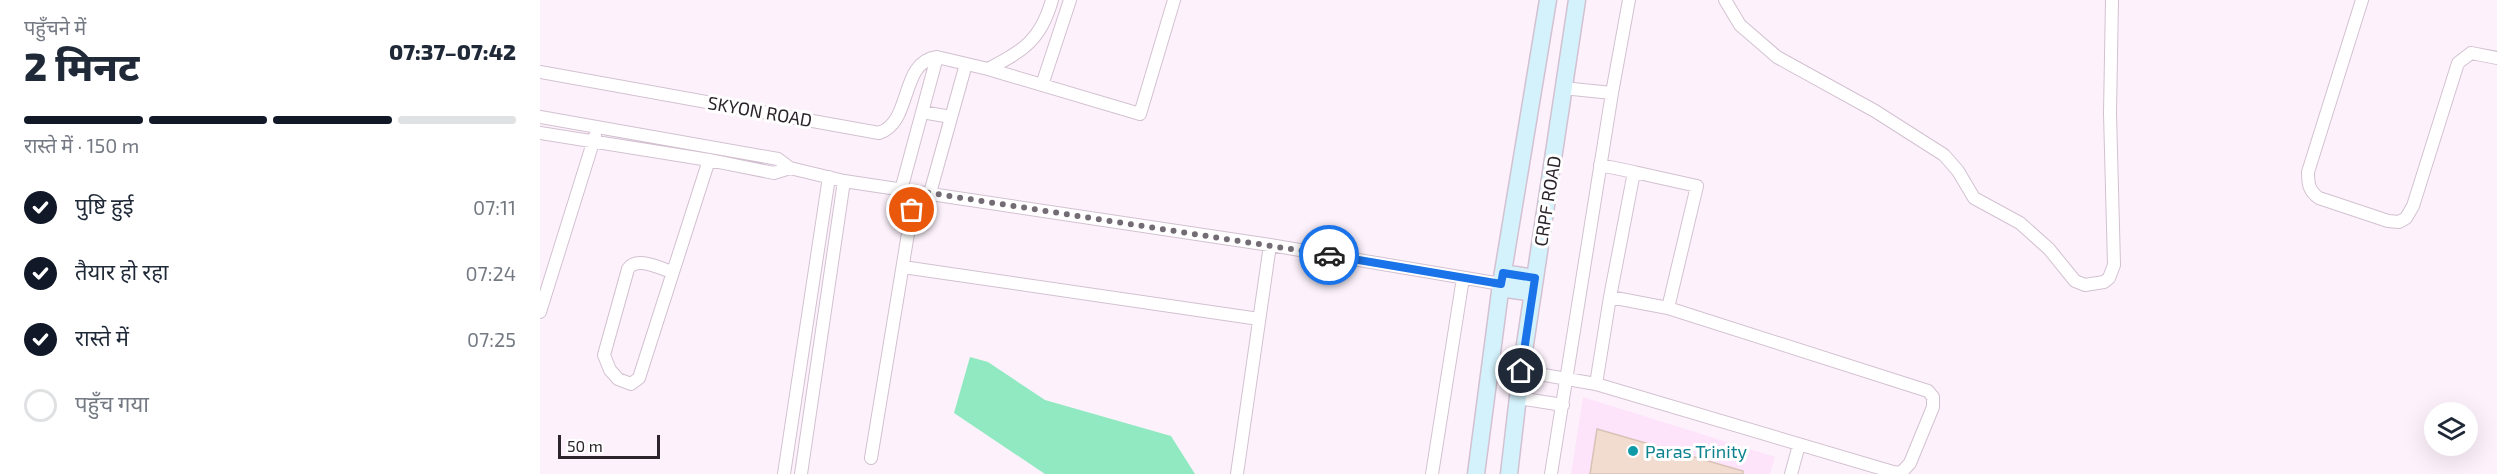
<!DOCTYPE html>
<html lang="hi">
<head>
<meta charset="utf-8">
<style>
	body { margin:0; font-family:"Exo 2","Noto Sans Devanagari",sans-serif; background:#f6f6f7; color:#1f2937; height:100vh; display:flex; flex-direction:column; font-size:22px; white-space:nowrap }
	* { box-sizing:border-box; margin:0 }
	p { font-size:20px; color:#747a83 }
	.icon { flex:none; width:33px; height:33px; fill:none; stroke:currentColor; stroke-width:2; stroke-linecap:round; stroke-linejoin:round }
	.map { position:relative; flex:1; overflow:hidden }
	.sheet { display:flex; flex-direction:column; background:#fff; width:540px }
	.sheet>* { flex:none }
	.buttons { position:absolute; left:1884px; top:402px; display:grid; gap:12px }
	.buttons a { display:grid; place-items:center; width:54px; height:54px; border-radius:50%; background:#fff; box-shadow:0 6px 24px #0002; font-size:30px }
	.scale { position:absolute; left:18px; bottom:15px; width:102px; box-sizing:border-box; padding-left:6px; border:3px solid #2b242a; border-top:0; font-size:16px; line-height:21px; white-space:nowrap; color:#2b242a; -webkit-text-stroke:4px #fff; paint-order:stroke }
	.pin { position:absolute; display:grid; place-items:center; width:51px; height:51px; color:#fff; margin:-26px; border:3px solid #fff; border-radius:50%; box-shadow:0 2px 6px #0007 }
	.courier { position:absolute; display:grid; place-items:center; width:60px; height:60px; margin:-30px; border:4px solid #1a73e8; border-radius:50%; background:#fff; color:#222; box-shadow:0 2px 8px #0007 }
	.overview em { font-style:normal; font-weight:800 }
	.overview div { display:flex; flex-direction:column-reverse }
	.overview { display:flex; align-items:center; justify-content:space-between; height:102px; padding:0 24px }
	h1 { font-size:39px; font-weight:800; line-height:45px }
	.bar { display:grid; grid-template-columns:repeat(4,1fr); gap:9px 6px; align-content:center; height:72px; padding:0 24px }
	.bar i { height:8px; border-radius:4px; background:#e0e1e3 }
	.bar .current { background:#111827 }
	.bar p { grid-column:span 4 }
	ol { padding:0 24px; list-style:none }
	li { display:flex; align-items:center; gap:18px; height:66px }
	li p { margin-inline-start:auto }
	li .icon { padding:6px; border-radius:50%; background:#111827; color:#fff; stroke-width:4 }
	li:last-child { color:#747a83 }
	li i { width:33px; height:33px; border:3px solid #e0e1e3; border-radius:50% }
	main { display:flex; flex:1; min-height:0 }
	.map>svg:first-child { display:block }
	.built { fill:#fde4fb }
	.green { fill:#90e9c1 }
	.building { fill:#f2dbcf; stroke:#d8c2b6; stroke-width:1.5 }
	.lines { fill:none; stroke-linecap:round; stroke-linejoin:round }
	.street-casing { stroke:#d3c1d1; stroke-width:14 }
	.secondary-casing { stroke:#d3c1d1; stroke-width:19 }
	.street { stroke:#fff; stroke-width:12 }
	.secondary { stroke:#d3f2fc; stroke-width:16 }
	.done { stroke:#746c74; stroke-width:6; stroke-dasharray:0 10.8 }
	.route { stroke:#1a73e8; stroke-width:8 }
	.culture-dot { fill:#0f9aa8; stroke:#fff; stroke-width:2 }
	.labels { text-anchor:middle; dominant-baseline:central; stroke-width:6; stroke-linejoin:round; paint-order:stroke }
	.street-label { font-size:18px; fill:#2b242a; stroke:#fff }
	.culture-label { font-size:18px; fill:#0d838f; stroke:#fff; text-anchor:start }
</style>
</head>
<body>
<main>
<section class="sheet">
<div class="overview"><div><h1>2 मिनट</h1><p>पहुँचने में</p></div><em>07:37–07:42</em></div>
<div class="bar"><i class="current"></i><i class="current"></i><i class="current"></i><i></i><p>रास्ते में · 150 m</p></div>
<ol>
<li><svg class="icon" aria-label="check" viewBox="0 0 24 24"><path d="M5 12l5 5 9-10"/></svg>पुष्टि हुई<p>07:11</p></li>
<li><svg class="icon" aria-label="check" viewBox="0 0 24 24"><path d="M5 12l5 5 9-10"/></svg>तैयार हो रहा<p>07:24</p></li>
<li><svg class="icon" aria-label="check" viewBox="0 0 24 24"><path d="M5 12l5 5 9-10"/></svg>रास्ते में<p>07:25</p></li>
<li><i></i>पहुँच गया</li>
</ol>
</section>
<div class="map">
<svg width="1957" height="474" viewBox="0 0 1957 474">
	<rect width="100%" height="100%" fill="#fdf2fc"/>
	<path class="built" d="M1043,397l192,60 -5,17h-199z"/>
	<path class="green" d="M430,357l18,5 57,38 126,36 24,38h-150l-91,-61z"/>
	<path class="building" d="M1057,429l146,42v3h-153z"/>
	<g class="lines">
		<g class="street-casing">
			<path id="street" d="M1185,0l15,25 37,32 98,54 69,44 14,16 16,27 46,25 29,26 26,32 10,4 19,-3 5,-4 5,-13 -4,-152 2,-113
				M1822,0l-54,172c0,12 1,19 11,26l69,23 11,1 7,-4 7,-12 45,-143 13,-10 26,5
				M448,69c35,-18 53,-29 64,-69
				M0,72l339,61c34,-11 20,-71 58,-76
				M502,85l28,-85
				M1023,88l49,5 17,-93
				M382,112l29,5
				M0,117l238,42 12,9 54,13 426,64 231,39
				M0,133l169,27 65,13 16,-5
				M1060,165l34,7
				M361,190l36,-133 51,12 152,45 34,-114
				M390,193l36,-129
				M363,267l356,52
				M132,272c-13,-4 -35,-16 -44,-3l-24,86 6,15 8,9 13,5 8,-6 70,-218
				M1070,297l24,-125 63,14 -29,122
				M0,312l55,-176
				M981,371l75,13 297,88 8,1 9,-10 23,-56v-10l-5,-6 -260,-83 -58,-11 -14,87
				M978,398l45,7
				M331,458l44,-267
				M244,474l45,-297
				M261,474l43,-293
				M697,474l33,-229
				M892,474l31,-196
				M1011,474l61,-381
				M1251,474l8,-29"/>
		</g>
		<g class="secondary-casing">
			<path id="secondary" d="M963,273l32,5
				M960,288l33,5
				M936,474l25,-190 47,-284
				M969,474l12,-103 56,-371"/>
		</g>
		<use href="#street" class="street"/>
		<use href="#secondary" class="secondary"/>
	</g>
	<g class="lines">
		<path class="done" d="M372,210l3,-19 15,2 399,62"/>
		<path class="route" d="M789,255l172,29 2,-11 32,5 -14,93"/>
	</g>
	<circle class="culture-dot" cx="1093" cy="451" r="6"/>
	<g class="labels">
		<g class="street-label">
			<text transform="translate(220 111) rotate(10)">SKYON ROAD</text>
			<text transform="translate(1007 201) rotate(-81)">CRPF ROAD</text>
		</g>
		<g class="culture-label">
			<text x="1105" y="451">Paras Trinity</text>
		</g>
	</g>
</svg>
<div class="buttons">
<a><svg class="icon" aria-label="layers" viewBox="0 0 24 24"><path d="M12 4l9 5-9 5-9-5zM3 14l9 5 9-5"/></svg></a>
</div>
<div class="scale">50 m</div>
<div class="pin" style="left:372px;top:210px;background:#ea580c"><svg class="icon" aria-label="bag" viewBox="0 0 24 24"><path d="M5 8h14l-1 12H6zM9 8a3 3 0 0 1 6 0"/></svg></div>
<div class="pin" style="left:981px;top:371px;background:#1f2937"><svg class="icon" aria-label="home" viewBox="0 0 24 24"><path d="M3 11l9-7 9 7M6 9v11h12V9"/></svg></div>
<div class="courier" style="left:789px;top:255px"><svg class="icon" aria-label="car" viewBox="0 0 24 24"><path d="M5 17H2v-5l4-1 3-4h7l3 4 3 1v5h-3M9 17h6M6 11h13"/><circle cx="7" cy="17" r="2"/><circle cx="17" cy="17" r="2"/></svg></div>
</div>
</main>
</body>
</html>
